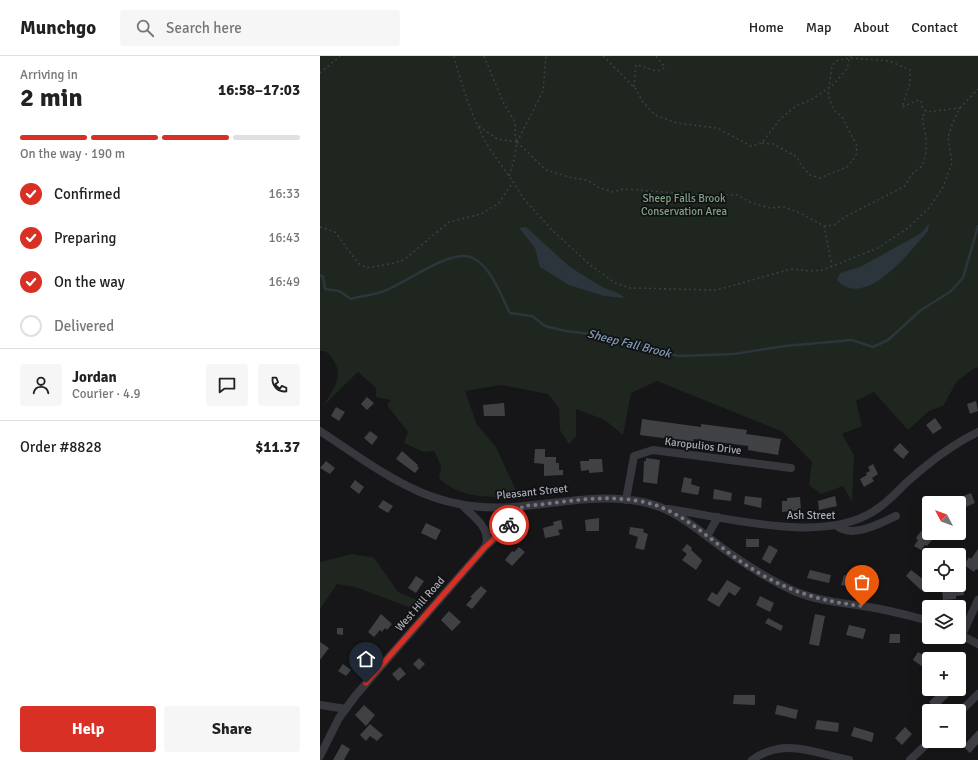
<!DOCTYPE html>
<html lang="en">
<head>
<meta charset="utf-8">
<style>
	body { margin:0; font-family:Signika,sans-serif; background:#f6f6f6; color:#222; height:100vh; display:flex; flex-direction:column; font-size:15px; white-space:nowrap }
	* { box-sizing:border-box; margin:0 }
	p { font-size:13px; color:#767676 }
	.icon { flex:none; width:22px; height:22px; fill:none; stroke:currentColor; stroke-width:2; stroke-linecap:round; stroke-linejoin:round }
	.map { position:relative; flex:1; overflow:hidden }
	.details { display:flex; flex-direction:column; background:#fff; width:320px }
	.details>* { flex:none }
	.needle { width:26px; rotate:311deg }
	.tools { position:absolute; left:602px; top:440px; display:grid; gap:8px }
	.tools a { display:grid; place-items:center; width:44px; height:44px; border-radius:4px; background:#fff; box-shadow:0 4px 16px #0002; font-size:20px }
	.pin { position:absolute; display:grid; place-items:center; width:34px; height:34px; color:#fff; margin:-41px -17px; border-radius:50% 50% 50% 0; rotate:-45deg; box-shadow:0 0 4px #0007 }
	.pin .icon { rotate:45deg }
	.courier { position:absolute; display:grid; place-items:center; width:40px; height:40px; margin:-20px; border:3px solid #d93025; border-radius:50%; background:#fff; color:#222; box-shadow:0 1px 5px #0007 }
	.summary em { font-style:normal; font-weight:700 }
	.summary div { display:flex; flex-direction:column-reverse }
	.summary { display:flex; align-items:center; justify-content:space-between; height:68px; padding:0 20px }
	h1 { font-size:26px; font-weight:700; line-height:30px }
	.bar { display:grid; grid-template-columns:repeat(4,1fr); gap:6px 4px; align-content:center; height:48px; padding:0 20px }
	.bar i { height:5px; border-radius:3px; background:#e0e0e0 }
	.bar .selected { background:#d93025 }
	.bar p { grid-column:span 4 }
	.line { display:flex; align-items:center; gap:10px; padding:0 20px; border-top:1px solid #e0e0e0 }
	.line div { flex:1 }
	.round { display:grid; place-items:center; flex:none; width:42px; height:42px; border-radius:4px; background:#f6f6f6 }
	ol { padding:0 20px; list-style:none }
	li { display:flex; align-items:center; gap:12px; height:44px }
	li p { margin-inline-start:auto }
	li .icon { padding:4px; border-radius:50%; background:#d93025; color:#fff; stroke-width:4 }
	li:last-child { color:#767676 }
	li i { width:22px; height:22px; border:2px solid #e0e0e0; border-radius:50% }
	.primary-button { display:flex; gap:8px; margin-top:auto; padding:8px 20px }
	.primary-button a { flex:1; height:46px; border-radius:4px; background:#d93025; color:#fff; font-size:16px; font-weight:700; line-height:46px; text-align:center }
	.primary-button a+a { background:#f6f6f6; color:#222 }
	header { display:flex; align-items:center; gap:24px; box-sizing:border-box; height:56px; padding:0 20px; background:#fff; border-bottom:1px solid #e0e0e0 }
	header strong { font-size:19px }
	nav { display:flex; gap:22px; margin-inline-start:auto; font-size:14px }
	.search { width:280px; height:36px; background:#f6f6f6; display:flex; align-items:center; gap:10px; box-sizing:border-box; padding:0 14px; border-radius:4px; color:#767676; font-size:15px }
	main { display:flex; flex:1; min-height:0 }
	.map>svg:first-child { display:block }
	.green { fill:#1e261f }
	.water { fill:#2c353c }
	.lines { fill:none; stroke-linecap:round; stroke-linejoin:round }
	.stream { stroke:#2c353c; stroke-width:2.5 }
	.building { fill:#404145 }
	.path { stroke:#3d3f44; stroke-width:1.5; stroke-dasharray:2 3; stroke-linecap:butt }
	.minor { stroke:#37383d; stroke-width:8 }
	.done { stroke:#757880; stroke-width:4; stroke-dasharray:0 7.2 }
	.route { stroke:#d93025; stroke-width:5 }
	.labels { text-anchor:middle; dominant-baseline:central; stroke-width:3.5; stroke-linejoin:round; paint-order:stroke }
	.park-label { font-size:11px; fill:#7fa381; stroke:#111113 }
	.street-label { font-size:11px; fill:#a8adb8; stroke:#111113 }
	.water-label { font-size:12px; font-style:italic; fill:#7f9bb3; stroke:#111113 }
</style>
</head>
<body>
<header>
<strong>Munchgo</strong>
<div class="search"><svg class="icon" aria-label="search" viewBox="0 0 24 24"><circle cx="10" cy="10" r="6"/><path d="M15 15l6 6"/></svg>Search here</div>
<nav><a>Home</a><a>Map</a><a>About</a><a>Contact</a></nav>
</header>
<main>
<section class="details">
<div class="summary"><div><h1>2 min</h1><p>Arriving in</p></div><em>16:58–17:03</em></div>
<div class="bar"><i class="selected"></i><i class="selected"></i><i class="selected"></i><i></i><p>On the way · 190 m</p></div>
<ol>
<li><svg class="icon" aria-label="check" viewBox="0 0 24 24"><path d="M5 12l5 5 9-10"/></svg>Confirmed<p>16:33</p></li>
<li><svg class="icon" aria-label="check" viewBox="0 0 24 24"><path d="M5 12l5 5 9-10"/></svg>Preparing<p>16:43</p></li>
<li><svg class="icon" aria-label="check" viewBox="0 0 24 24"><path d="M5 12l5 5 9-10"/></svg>On the way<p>16:49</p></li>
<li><i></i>Delivered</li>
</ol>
<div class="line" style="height:72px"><a class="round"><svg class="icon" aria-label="person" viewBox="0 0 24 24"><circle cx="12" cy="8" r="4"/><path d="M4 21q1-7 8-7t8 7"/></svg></a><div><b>Jordan</b><p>Courier · 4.9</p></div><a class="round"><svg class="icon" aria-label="chat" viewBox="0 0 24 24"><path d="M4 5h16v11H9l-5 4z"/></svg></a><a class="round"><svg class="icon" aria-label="phone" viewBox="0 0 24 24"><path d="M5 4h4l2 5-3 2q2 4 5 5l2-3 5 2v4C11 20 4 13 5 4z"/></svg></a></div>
<div class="line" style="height:52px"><div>Order #8828</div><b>$11.37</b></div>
<div class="primary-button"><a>Help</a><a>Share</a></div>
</section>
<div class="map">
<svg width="658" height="704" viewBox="0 0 658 704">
	<rect width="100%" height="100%" fill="#161618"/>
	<path class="green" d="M0,0h658v312l-2,-1 -19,14 -14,25 -14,5 -21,19 -34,-38 -18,9 6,25 -20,8 12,21 -2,47 -9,-16 -22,8 -12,-9 3,-23 -29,-30 -126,-51 -26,12 -8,42 -18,-15 -29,-11v27l-7,8 -9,-14 -1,-22 -11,-14 -47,-9 -36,6 12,34 19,22 22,48c-27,4 -59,3 -79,-17l2,-12 -7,-15 -10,1 -20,-9 4,-11 -21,-27 4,-5 -15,-3v-9l-18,-16 -35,34c13,-21 25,-35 2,-55h-5z
		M32,498l22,4 24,34 28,12 -6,7 -65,-24 -18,-3 -17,25v-47z"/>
	<path class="water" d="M609,168l-1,7c-17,19 -62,80 -91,49l3,-7 20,-6 49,-27 11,-6z
		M206,171l44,40 32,20 18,7 4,4 -20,-2 -35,-11 -29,-18 -5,-19 -16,-20z"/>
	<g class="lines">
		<path class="stream" d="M0,219l3,2 2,12 14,2 12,8c11,-3 23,-4 33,-8 21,-7 67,-44 89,-33 19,10 28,38 37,55l22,3 13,10 21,5 42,5 70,20 56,-2 51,-8 67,-6 21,7 15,-7 33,-30 29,-18 13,-14 15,-52"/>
	</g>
	<path class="building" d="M47,341l7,6 -7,7 -6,-6z
		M656,345l2,10 -8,3 -3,-10z
		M184,347l1,13h-21l-1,-11z
		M16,351l9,5 -6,9 -8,-5z
		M615,362l7,10 -9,6 -7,-9z
		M322,363l59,8v-3l46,6 -1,4 35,5 -3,16 -30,-5v-4l-54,-7 -1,3 -53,-7z
		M50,375l8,6 -6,8 -8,-7z
		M580,387l9,9 -6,7 -10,-9z
		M215,393h10v8h11v6h3v7h4v5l-19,1v-12l-10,-1z
		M82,395l16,14 -1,1 2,2 -4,5 -19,-14z
		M326,402l14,2 -3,24 -14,-2 1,-21h2z
		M269,403h13l1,13 -14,1v-3l-8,1 -1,-10h9z
		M6,405l9,7 -5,6 -10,-6z
		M553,408l5,10 -6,4 2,3 -10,6 -4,-8 7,-4 -1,-2 4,-2 -2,-4z
		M364,421l8,2 -1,5 9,3 -2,8 -17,-3z
		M35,424l9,7 -5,7 -9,-7z
		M394,433l18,4 -1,8 -18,-2z
		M651,437l4,10 -16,7v-7h-12z
		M425,440l17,2 -1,10 -17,-4z
		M515,440l2,10 -18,4 -1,-9z
		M480,441l1,13 -19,2v-11h5v-3z
		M63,444l10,6 -5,7 -10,-6z
		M279,462v13h-13l-1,-11z
		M241,464l2,9 -5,1 2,5 -15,3 -2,-10 11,-3 -1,-3z
		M106,467l15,7 -5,10 -15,-7z
		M310,471l14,2 -1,3 5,2 -4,16 -9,-2 3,-11 -9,-3z
		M601,475l11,9 -5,6 -2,-1 -4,5 -7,-4 4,-6 -2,-2z
		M426,483h13v8h-13z
		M367,488l5,4 -1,2 10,9 1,2 -6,9 -14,-10 5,-6 -5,-4z
		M449,489l9,5 -8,14 -8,-5z
		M199,491l6,5 -13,14 -7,-6 7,-9 2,1z
		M658,493v21l-2,-1 -2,3 -10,-7 5,-8 2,2z
		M490,514l21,5 -2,8 -22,-5z
		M591,514l16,12 -6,8 -15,-14z
		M534,517l6,1v3l7,2 -2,10 -24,-4 3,-10 9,2z
		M96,520l8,5 -8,12 -8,-5z
		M407,524l14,8 -6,8 -6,-4 -10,15 -12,-7 5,-8 5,3z
		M161,530l6,5 -15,18 -6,-4 6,-7 -2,-1z
		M636,532h7l1,7 -8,1v3l-13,1 -1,-11z
		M440,540l14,7 -4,9 -14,-7z
		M129,555l12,11 -9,9 -11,-11z
		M61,558l11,10 -5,6 -2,-2 -3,4 -2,-2 -6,7 -6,-5z
		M495,558l10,2 -6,30 -10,-2z
		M448,562l15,8 -2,5 -16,-8z
		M529,569l17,4 -3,10 -17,-4z
		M17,572h6v7l-6,-1z
		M570,578h10v9h-11z
		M0,586l9,6 -9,12z
		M598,596l11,7v5l-3,5 -13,-9z
		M99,602l6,6 -6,6 -6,-6z
		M23,608l8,6 -5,6 -8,-5z
		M80,611l6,7 -8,7 -6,-7z
		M622,633h4l5,5 -15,15 -7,-7z
		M414,639h21v10l-22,-1z
		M44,649l11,10 -9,11 -11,-11z
		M457,649l21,5 -2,9 -21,-5z
		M497,664l22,3 -1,9 -23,-3z
		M50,668l13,11 -6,6 -7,-5 -4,5 -6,-6z
		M534,671l20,6 -2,9 -21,-6z
		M585,671l7,7 -10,11 -7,-7z
		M658,674v14l-8,9 -7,-7z
		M22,688l8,5 -6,11h-11z"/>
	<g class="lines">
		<path class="path" d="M134,0c8,31 18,62 34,90 8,12 17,24 25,36
			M164,0l19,46 12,20v12l2,8
			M283,0l33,33 6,12 13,14 22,8 40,5 34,18 11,-3 18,-24 16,-13 15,-6 22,-15 14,-16 3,-13
			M0,17l20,-17
			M314,31l2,-22c11,1 21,11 29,2l-9,-11
			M159,70l18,13 20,3
			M197,86l26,-51 3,-35
			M442,87l11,1 24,13 4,8 9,10 10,3 27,-11 9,-11 1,-10 -15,-29 -8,-7 -6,-15 4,-29 4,-5 14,-3 39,3 21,9v13l-8,24 17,-7 2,1 1,6 5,5 33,-4
			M189,120l5,-16 3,-18 29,28 26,8 15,2 13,8 13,4 10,-3 80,6h34l15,8 18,5 14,-1 16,6 24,13 8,40
			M504,170l10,-1 9,-7 62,-32 6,-11 11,-9 4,-13v-15l-4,-22 5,-4
			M0,171l15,5 23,31 9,5 28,-5 10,-4 44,-37 32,-8 18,-11 14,-21 11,17 29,32 36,33 26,19 15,5 87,2 74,-21 19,2 13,-1 55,-22 30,-20 22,-21 13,-20 9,-24 -4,-26 5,-15 7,-14 18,-19"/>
		<path class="minor" d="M0,375c64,42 110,82 192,76 45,-3 86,-14 131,-5 35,7 60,33 88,52 20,14 41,27 63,37 26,11 53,12 80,17 19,3 37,8 55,13
			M306,444l8,-44 19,-6 138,18
			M348,453c58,8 155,36 206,2 12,-7 22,-18 32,-28 22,-20 45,-38 72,-51
			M517,470c16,13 43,-3 59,-10
			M387,480l11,-19
			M165,491l26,-24 12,-17
			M639,578l19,10
			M642,579l16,-35
			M0,649l26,4
			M639,657l19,-19
			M0,700l19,-38 17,-23 129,-148c8,-17 -11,-30 -22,-41
			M432,704c32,-23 62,-7 97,0
			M590,704l20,-19"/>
	</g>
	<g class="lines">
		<path class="done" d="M189,469l14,-19c43,-3 76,-13 121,-4 33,7 59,31 85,51 43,32 80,47 133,53"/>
		<path class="route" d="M46,627l119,-136 24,-22"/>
	</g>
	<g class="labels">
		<g class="park-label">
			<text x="364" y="142">Sheep Falls Brook<tspan x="364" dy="13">Conservation Area</tspan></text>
		</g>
		<g class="street-label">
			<text transform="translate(383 390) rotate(7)">Karopulios Drive</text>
			<text transform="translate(212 436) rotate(-6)">Pleasant Street</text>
			<text x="491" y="459">Ash Street</text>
			<text transform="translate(100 548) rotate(-49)">West Hill Road</text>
		</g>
		<g class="water-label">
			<text transform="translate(309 288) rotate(14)">Sheep Fall Brook</text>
		</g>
	</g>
</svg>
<div class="tools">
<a><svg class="needle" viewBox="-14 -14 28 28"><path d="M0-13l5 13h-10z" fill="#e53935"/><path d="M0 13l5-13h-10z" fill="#767676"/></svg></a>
<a><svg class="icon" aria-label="locate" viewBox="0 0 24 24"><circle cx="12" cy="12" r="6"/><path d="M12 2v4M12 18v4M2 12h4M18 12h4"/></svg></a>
<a><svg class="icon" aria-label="layers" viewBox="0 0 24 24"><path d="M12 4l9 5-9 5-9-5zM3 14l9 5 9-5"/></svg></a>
<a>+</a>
<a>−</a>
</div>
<div class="pin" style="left:542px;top:550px;background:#ea580c"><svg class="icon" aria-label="bag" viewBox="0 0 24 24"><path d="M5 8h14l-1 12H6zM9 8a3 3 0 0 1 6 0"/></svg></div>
<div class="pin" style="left:46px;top:627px;background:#1f2937"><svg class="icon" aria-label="home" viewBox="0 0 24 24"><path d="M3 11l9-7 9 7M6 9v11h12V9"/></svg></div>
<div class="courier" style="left:189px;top:469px"><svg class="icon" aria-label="bike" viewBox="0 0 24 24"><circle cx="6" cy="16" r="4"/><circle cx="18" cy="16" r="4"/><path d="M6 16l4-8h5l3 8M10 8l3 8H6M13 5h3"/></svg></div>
</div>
</main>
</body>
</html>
